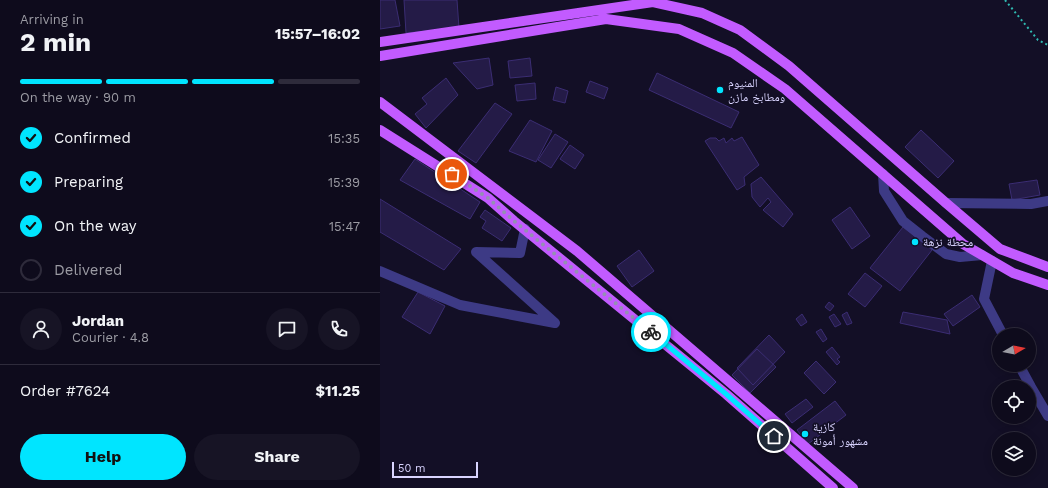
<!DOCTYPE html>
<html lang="en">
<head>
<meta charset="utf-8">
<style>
	body { margin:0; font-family:"Work Sans","Noto Naskh Arabic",sans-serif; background:#171425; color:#f1f3f6; height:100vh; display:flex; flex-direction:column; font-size:15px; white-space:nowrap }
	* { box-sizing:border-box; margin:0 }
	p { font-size:13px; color:#9b9ba3 }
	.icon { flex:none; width:22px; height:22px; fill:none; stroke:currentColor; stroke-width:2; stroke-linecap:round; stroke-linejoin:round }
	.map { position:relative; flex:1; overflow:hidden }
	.drawer { display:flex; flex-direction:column; background:#0e0b1c; width:380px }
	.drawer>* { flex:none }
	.needle { width:26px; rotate:80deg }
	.controls { position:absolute; left:612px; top:328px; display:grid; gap:8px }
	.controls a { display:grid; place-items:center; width:44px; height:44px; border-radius:50%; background:#0e0b1c; box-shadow:0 2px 10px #0003,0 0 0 1px #2e2b3b; font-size:20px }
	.scale { position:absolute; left:12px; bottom:10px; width:86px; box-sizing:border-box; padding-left:4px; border:2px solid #d9d4ff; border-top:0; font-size:11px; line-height:14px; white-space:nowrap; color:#d9d4ff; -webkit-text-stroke:3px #130f26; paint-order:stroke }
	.pin { position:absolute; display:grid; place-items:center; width:34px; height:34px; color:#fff; margin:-17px; border:2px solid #fff; border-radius:50%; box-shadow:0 1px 4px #0007 }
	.courier { position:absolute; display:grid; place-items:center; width:40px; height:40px; margin:-20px; border:3px solid #00e5ff; border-radius:50%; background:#fff; color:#222; box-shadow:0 1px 5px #0007 }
	.headline em { font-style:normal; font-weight:700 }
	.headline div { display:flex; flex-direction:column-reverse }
	.headline { display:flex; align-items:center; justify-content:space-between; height:68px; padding:0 20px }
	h1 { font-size:26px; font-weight:700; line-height:30px }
	.bar { display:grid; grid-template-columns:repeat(4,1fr); gap:6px 4px; align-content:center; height:48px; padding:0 20px }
	.bar i { height:5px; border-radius:3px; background:#2e2b3b }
	.bar .selected { background:#00e5ff }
	.bar p { grid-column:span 4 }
	.line { display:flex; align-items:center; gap:10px; padding:0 20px; border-top:1px solid #2e2b3b }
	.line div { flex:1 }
	.round { display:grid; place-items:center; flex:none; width:42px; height:42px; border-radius:21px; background:#171425 }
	ol { padding:0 20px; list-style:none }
	li { display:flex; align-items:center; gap:12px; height:44px }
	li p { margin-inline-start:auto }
	li .icon { padding:4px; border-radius:50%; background:#00e5ff; color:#111; stroke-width:4 }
	li:last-child { color:#9b9ba3 }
	li i { width:22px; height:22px; border:2px solid #2e2b3b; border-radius:50% }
	.primary-button { display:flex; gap:8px; margin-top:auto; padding:8px 20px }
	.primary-button a { flex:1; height:46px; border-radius:24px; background:#00e5ff; color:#111; font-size:16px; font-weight:700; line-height:46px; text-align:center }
	.primary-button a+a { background:#171425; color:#f1f3f6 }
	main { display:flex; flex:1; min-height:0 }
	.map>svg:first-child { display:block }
	.building { fill:#241b47; stroke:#3b2d73 }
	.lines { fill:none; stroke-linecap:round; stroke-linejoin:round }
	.path { stroke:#2fb8b0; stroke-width:2; stroke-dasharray:2 3; stroke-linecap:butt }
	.minor { stroke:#3d3a85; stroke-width:10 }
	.major { stroke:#c25bff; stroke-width:10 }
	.done { stroke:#948fb3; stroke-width:4; stroke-dasharray:0 7.2 }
	.route { stroke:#00e5ff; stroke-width:5 }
	.poi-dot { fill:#00e5ff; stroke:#130f26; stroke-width:1.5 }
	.labels { text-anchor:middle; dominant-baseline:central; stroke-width:3.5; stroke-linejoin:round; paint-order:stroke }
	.poi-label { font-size:12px; fill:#d9d4ff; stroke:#130f26; text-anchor:start }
</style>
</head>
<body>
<main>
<section class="drawer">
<div class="headline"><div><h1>2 min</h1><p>Arriving in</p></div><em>15:57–16:02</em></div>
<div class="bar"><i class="selected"></i><i class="selected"></i><i class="selected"></i><i></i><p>On the way · 90 m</p></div>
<ol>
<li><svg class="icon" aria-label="check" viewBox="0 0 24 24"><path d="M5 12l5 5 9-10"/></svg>Confirmed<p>15:35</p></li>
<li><svg class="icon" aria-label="check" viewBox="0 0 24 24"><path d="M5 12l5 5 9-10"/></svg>Preparing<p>15:39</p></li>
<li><svg class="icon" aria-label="check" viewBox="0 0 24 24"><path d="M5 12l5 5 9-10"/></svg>On the way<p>15:47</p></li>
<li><i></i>Delivered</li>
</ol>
<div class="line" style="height:72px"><a class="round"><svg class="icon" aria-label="person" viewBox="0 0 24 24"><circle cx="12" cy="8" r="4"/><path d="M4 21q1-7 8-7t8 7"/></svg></a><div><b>Jordan</b><p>Courier · 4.8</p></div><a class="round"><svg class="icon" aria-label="chat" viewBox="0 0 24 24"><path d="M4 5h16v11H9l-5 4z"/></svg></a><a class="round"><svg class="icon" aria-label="phone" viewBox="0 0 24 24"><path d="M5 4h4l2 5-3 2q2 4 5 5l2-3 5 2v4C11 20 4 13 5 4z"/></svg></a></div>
<div class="line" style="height:52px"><div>Order #7624</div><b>$11.25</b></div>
<div class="primary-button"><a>Help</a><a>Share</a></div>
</section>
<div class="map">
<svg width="668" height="488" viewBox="0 0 668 488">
	<rect width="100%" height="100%" fill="#130f26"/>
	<path class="building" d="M0,0h15l5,26 -20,3z
		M24,0h53l2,28 -53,5z
		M109,58l4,27 -16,4 -24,-26z
		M150,58l2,18 -22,2 -2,-17z
		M277,73l82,39 -8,16 -82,-38z
		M66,78l12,17 -32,33 -11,-14 12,-10 -5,-6z
		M210,81l18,7 -4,11 -18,-7z
		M155,83l1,16 -19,2 -2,-16z
		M176,87l12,4 -3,12 -12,-3z
		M115,103l17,11 -36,49 -18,-12z
		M150,120l22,11 -16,31 -27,-11z
		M541,130l33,31 -16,17 -33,-31z
		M175,134l13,8 -17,26 -13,-8z
		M362,137l17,28 -15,12 1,8 -8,5 -32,-49 5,-3h6l3,3 5,-3 2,5 6,-5 2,3z
		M190,145l14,10 -9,14 -15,-10z
		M35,159l65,43 -10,17 -70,-39z
		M381,177l32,37 -10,13 -20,-17 8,-8 -3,-4 -8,9 -8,-10 -1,-13z
		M657,180l3,15 -28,5 -3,-16z
		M0,199l81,50 -17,21 -64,-38z
		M470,207l20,29 -18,13 -20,-29z
		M105,210l26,18 -9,13 -20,-13 4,-7 -6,-4z
		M523,227l29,23 -32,41 -30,-23z
		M259,250l15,21 -22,16 -15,-21z
		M485,273l17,13 -17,21 -17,-13z
		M38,292l27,14 -15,28 -28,-17z
		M592,295l8,12 -27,19 -9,-12z
		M449,302l5,4 -4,5 -5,-4z
		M467,312l5,11 -5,2 -5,-10z
		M523,312l44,8 3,14 -50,-11z
		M422,314l5,8 -6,4 -5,-7z
		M454,314l7,10 -6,3 -6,-10z
		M441,329l6,10 -4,3 -7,-10z
		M389,335l16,17 -32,33 -16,-17z
		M452,347l8,10 -3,2 3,3 -3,3 -11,-13z
		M377,349l19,18 -26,26 -18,-18z
		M436,361l20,21 -12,12 -20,-21z
		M426,399l7,8 -21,16 -7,-9z
		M455,401l11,14 -38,29 -11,-14z"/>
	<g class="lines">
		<path class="path" d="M625,0l33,40 10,5"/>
		<path class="minor" d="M503,174l1,17 19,30 19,15 24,18 14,3 22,-2
			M566,203l85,1 17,-3
			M612,261l-8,38 19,36
			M0,271l80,34 95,18 -79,-71 44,1 5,-24
			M639,365l12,22 17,29"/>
		<path class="major" d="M0,42l273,-40 49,11 38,17 49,36 157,137 54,46 48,18
			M0,56l226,-37 73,10 54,24 52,36 178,155 50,29 35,12
			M0,102l197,149 276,237
			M0,130l108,68 26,23 212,173 107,94"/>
	</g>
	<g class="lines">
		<path class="done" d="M72,174l36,24 26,23 137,111"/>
		<path class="route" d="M271,332l75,62 48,42"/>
	</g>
	<g class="poi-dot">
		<circle cx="340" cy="90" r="4"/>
		<circle cx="535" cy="242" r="4"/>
		<circle cx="425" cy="434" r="4"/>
	</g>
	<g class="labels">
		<g class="poi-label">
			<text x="348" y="83">المنيوم<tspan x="348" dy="14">ومطابخ مازن</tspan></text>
			<text x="543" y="242">محطة نزهة</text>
			<text x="433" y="427">كازية<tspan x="433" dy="14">مشهور أمونة</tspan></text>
		</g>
	</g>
</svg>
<div class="controls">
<a><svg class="needle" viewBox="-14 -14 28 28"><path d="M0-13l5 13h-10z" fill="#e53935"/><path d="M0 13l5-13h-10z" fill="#9b9ba3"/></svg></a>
<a><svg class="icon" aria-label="locate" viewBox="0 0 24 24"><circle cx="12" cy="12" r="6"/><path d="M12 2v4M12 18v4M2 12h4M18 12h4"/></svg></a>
<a><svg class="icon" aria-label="layers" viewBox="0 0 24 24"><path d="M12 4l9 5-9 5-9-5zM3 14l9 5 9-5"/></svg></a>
</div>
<div class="scale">50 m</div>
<div class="pin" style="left:72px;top:174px;background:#ea580c"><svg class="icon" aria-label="bag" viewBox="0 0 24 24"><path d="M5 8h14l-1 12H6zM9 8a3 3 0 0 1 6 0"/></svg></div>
<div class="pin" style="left:394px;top:436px;background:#1f2937"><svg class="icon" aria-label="home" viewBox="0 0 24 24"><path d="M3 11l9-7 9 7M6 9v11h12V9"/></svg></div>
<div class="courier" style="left:271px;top:332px"><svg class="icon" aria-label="bike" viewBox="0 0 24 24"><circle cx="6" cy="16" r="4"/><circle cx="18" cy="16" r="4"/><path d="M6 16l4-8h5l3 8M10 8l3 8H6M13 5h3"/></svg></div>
</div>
</main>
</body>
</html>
